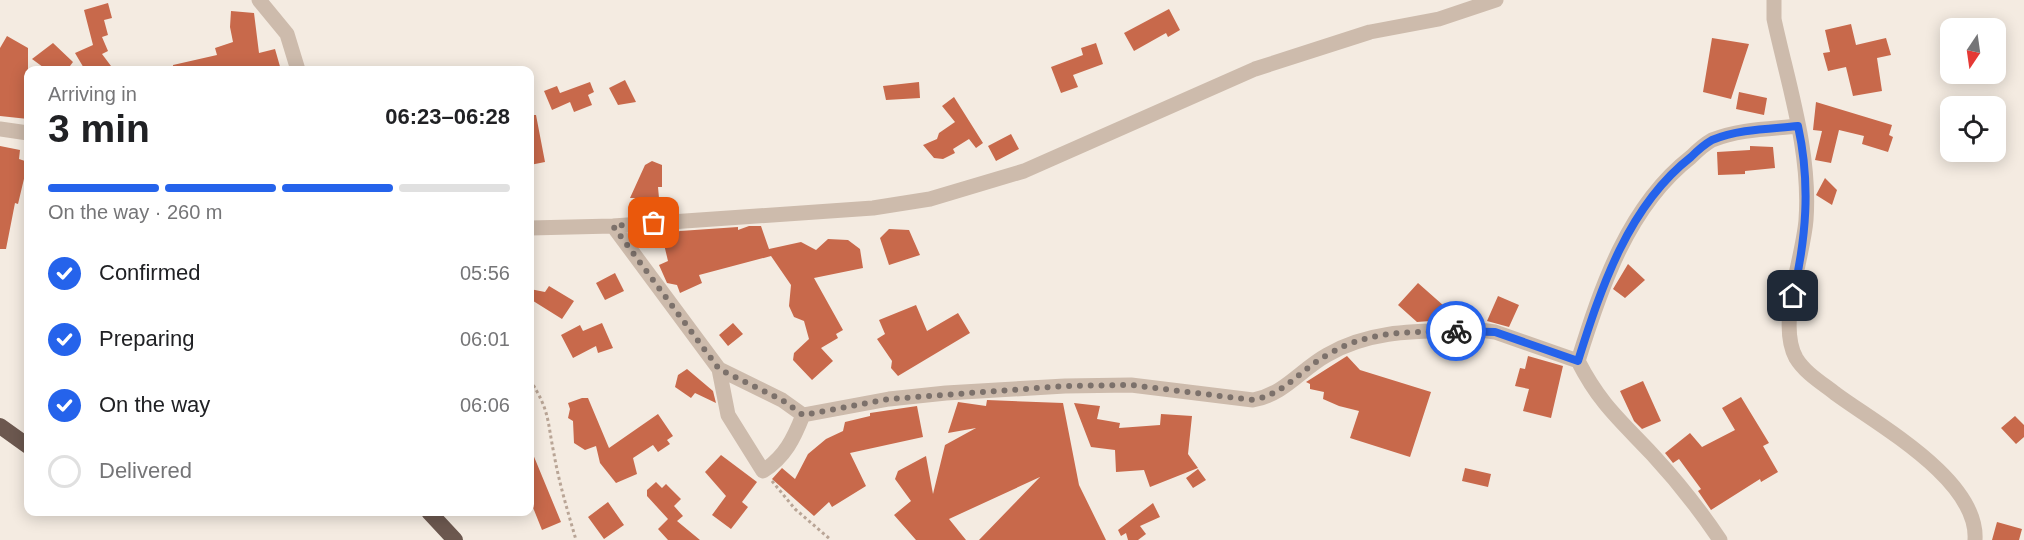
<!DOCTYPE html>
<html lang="en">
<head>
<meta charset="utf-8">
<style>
	body { margin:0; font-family:Arial,sans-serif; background:#f6f6f6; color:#202124; height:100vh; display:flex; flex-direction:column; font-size:22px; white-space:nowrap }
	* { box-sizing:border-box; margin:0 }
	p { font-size:20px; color:#757577 }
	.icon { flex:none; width:33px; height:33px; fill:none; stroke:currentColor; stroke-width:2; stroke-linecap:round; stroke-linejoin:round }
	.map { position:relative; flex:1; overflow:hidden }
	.panel { position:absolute; left:24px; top:66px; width:510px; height:450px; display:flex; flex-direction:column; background:#fff; border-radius:12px; box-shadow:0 3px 15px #0003 }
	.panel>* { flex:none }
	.needle { width:39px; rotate:193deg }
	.buttons { position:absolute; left:1940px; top:18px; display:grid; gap:12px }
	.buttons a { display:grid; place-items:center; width:66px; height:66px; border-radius:12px; background:#fff; box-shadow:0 3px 15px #0003; font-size:30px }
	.pin { position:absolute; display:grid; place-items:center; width:51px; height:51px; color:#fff; margin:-26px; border-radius:12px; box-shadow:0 3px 9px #0006 }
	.courier { position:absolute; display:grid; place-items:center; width:60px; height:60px; margin:-30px; border:4px solid #2563eb; border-radius:50%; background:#fff; color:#222; box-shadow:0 2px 8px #0007 }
	.overview em { font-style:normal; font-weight:700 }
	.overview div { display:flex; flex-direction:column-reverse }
	.overview { display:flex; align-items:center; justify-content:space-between; height:102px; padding:0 24px }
	h1 { font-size:39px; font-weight:700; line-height:45px }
	.bar { display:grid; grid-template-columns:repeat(4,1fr); gap:9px 6px; align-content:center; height:72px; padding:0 24px }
	.bar i { height:8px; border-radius:4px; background:#e0e0e0 }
	.bar .active { background:#2563eb }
	.bar p { grid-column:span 4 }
	ol { padding:0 24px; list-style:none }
	li { display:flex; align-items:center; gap:18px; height:66px }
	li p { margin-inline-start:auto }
	li .icon { padding:6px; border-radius:50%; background:#2563eb; color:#fff; stroke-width:4 }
	li:last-child { color:#757577 }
	li i { width:33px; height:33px; border:3px solid #e0e0e0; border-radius:50% }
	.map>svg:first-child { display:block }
	.building { fill:#c8694b }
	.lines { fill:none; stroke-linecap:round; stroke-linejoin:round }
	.path { stroke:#b9a596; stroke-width:3; stroke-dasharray:3 3; stroke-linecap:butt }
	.minor { stroke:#cdbbac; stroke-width:15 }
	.trunk { stroke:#6c584f; stroke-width:16 }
	.done { stroke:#7c716b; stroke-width:6; stroke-dasharray:0 10.8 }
	.route { stroke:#2563eb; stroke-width:8 }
</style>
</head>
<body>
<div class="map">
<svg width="2024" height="540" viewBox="0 0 2024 540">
	<rect width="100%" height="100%" fill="#f4ebe1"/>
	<path class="building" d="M108,3l4,15 -8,2 4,15 -6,2 6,14 -6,3 12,16h-29l-10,-17 18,-8 -9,-35z
		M1169,9l11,21 -12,7 -2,-4 -32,18 -10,-18z
		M231,11l23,2 5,40 16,-4 6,21h-108v-5l44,-10 -2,-7 18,-6 -3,-15z
		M1851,24l5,21 30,-7 5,17 -14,3 5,33 -29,5 -7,-29 -18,4 -5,-18 7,-1 -5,-22z
		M7,36l21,12v71l-28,-3v-68z
		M1712,38l37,6 -18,55 -28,-7z
		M53,43l20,19 -6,8h-20l-15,-11z
		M1096,43l7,21 -30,11 5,12 -17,6 -10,-26 32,-12 -2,-7z
		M625,80l11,22 -18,3 -9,-17z
		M590,82l4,10 -6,3 4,10 -18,7 -4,-10 -18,8 -8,-19 13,-5 3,7z
		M919,82l1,16 -34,2 -3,-14z
		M1739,92l28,6 -3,17 -28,-6z
		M954,97l29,46 -7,5 -7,-9 -16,10 2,4 -12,6 -9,-1 -11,-13 14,-6 2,-6 16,-11 -13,-16z
		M1816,102l76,23 -3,10 4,2 -5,15 -26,-8 2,-8 -25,-6 -8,33 -16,-3 7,-29 -9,-1z
		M530,115h6l9,47 -15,3z
		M1011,134l8,15 -23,12 -8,-15z
		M0,146l20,4 -1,9 9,3 -10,42 -3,-1 -9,46h-6z
		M1750,146l23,1 2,21 -30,3v3l-27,1 -1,-23 33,-2z
		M652,161l10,4v22h-4l1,11h-29l15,-33z
		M1825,178l12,12 -5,15 -16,-10z
		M749,226h12l8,23 32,-7 15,8 12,-11 20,1 12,9 3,19 -49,10 29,52 -7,4 2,4 -17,10 12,13 -21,19 -19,-20 1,-7 15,-14 -5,-18 -10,-4 -5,-11 2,-21 -20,-29 -72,19 3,8 -22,10 -3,-8 -10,-2 -8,-18 9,-4 -6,-25 18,-5 58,-4v3z
		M889,229l20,1 11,25 -31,10 -9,-27z
		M1628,264l17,16 -20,18 -12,-9z
		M615,273l9,18 -19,9 -9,-17z
		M1418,283l26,23 -14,15 -13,1 -19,-17z
		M549,286l25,15 -12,18 -32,-20v-10l15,3z
		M1498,296l21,9 -10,22 -22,-6z
		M916,305l11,26 31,-18 12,20 -72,43 -7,-8 1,-7 -15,-22 8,-5 -6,-14z
		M602,323l11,25 -15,5 -2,-7 -23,12 -12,-23 19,-10 3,6z
		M733,323l10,11 -15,12 -9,-11z
		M1347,356l13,14 71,22 -21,65 -60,-19 9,-27 -20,-5 -16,-7 1,-7 -14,-3v-5l-4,-2z
		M1528,356l35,10 -12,52 -28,-7 6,-22 -14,-3 5,-18 5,1z
		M687,369l26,22 3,12 -21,-10 -4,5 -16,-11 3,-12z
		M1643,381l18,40 -19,8 -8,-8 -14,-30z
		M1741,397l28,46 -6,3 15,26 -17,10 -1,-3 -49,31 -13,-19 3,-2 -22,-30 -6,4 -8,-10 25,-20 12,14 33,-17 -13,-22z
		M582,398h6l21,50 49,-34 15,22 -6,4 3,4 -12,8 -5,-7 -20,13 4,16 -21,9 -16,-20 -4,-17 -11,4 -11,-7 -1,-22 -5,-3 2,-9 -2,-6z
		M987,400l76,3 16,82 27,55h-127l61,-63 -91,42 17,21h-50l-22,-25 17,-14 -16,-22 3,-8 28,-15 7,38 12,-49 31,-17 -28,5 10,-31 28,4z
		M1074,403l26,3 -3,13 23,4 -1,5 41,-3 1,-11 31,2 -4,38 10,14 -48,19 -6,-17 -28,2 -1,-22 -24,-3z
		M917,406l6,31 -73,16 16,33 -34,21 -3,-5 -15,14 -42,-37 10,-11 13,11 13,-25 18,-15 17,-8 2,-9 25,-6v-3z
		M2015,416l9,9v12l-8,7 -15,-16z
		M530,447l31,75 -19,8 -12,-30z
		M721,455l36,27 -15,20 6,5 -17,22 -19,-14 14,-19 -21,-24z
		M1465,468l26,6 -3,13 -26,-6z
		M1198,469l8,11 -13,8 -7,-10z
		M656,482l6,6 4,-4 15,15 -7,7 9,10 -6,5 23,19h-32l-10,-11 10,-10 -21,-23v-6z
		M608,502l16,23 -20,14 -16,-22z
		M1153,503l7,14 -20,9 6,8 -8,6h-10l-2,-7 -5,3 -3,-6z
		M1997,522l25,7 -3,11h-27z"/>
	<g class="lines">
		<path class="path" d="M530,380c20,31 17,40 24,74 5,29 14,58 22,86
			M772,481l23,28 36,31"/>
		<path class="minor" d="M259,0l28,34 11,36
			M1774,0v19c14,65 37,133 32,201 -3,39 -29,104 -10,138 9,15 26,25 40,36 42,31 143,86 139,146
			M0,129l28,4
			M613,226l106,143 9,46 35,56c22,-14 31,-33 40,-56
			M530,228l83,-2 260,-18 57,-9 94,-28 231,-102 115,-37 69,-13 57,-19
			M719,369l63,31 21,15 86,-16 57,-6 119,-7 66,-1 122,15c32,-6 47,-30 74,-45 48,-28 99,-23 153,-25l15,2 83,29
			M1720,540c-20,-30 -43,-59 -68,-86 -32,-34 -52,-50 -74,-93 23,-74 50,-155 113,-204 6,-6 14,-13 21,-17 27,-11 57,-11 86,-14"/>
		<path class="trunk" d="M0,426l28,20
			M429,512l26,28"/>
	</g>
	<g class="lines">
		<path class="done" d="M654,223l-41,3 106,143 63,31 21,15 86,-16 176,-13 66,-1 122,15c32,-6 47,-30 74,-45 44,-26 81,-22 129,-24"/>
		<path class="route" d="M1456,331l39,1 83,29c23,-73 50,-155 113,-204 6,-6 14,-13 21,-17 27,-11 57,-11 86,-14 13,59 8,112 -5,170"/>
	</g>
</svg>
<div class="buttons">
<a><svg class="needle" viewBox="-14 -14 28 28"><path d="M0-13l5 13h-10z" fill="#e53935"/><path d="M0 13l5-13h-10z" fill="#757577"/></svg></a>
<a><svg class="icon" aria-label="locate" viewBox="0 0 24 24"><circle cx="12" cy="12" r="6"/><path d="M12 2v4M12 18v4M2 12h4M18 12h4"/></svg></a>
</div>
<div class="pin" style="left:654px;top:223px;background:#ea580c"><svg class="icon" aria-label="bag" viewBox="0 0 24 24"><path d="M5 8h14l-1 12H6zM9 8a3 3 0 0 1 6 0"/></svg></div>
<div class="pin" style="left:1793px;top:296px;background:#1f2937"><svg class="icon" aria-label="home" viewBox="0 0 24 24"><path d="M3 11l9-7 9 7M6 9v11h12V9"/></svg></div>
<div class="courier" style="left:1456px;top:331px"><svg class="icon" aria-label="bike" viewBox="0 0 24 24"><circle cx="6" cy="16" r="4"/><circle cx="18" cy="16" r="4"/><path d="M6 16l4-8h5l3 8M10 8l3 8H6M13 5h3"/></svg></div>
<section class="panel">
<div class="overview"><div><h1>3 min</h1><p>Arriving in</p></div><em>06:23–06:28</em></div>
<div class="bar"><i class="active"></i><i class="active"></i><i class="active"></i><i></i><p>On the way · 260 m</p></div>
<ol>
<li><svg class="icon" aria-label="check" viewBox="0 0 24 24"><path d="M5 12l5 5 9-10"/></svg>Confirmed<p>05:56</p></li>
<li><svg class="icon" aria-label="check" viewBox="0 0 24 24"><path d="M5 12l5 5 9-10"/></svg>Preparing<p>06:01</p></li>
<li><svg class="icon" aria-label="check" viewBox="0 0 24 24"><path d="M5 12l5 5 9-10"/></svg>On the way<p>06:06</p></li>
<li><i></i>Delivered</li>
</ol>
</section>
</div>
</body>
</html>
